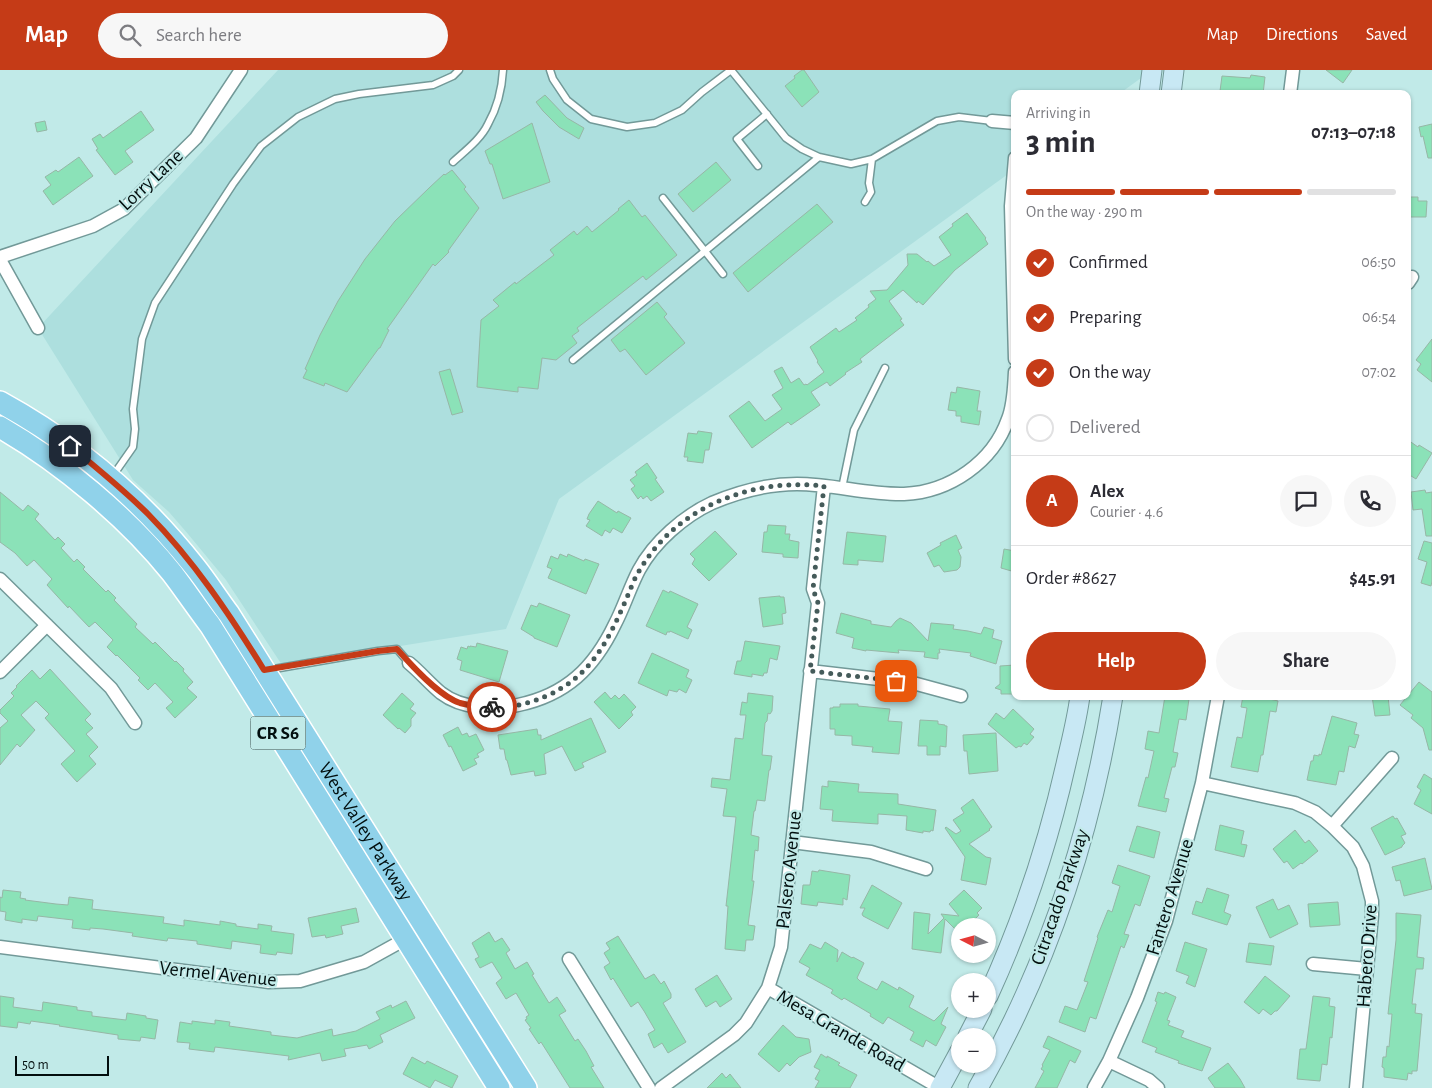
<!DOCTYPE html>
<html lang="en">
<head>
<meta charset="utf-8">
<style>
	body { margin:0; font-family:"Alegreya Sans",sans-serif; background:#f7f7f7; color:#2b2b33; height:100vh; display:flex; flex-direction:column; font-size:19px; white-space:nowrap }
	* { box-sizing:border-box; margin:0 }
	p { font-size:16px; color:#7c7c81 }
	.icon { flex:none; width:28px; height:28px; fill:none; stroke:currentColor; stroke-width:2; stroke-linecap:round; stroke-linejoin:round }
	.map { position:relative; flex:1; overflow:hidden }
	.side { position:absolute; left:1011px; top:20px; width:400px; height:610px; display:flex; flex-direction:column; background:#fff; border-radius:10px; box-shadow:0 1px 4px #0004 }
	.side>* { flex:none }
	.needle { width:32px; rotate:276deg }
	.buttons { position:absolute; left:951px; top:848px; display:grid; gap:10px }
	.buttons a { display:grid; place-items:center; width:45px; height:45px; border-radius:50%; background:#fff; box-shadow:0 1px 4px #0004; font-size:25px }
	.scale { position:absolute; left:15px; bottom:12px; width:94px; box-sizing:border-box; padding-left:5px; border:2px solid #020e0e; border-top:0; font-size:14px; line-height:18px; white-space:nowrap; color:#020e0e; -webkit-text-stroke:4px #c1eae8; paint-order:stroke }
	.pin { position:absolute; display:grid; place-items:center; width:42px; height:42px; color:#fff; margin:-21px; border-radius:10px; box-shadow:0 2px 8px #0006 }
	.courier { position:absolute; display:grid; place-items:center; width:50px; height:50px; margin:-25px; border:4px solid #c53b17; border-radius:50%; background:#fff; color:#222; box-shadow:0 1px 6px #0007 }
	.summary em { font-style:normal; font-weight:700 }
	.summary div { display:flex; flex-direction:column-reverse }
	.summary { display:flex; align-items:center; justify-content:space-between; height:85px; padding:0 15px }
	h1 { font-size:32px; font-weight:700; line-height:38px }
	.bar { display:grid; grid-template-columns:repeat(4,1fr); gap:8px 5px; align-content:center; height:60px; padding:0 15px }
	.bar i { height:6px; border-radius:4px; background:#e1e1e2 }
	.bar .on { background:#c53b17 }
	.bar p { grid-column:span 4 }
	.line { display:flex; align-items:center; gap:12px; padding:0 15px; border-top:1px solid #e1e1e2 }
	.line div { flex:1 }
	.round { display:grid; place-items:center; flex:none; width:52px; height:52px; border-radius:26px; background:#f7f7f7 }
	ol { padding:0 15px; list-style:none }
	li { display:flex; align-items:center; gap:15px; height:55px }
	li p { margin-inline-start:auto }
	li .icon { padding:5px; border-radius:50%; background:#c53b17; color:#fff; stroke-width:4 }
	li:last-child { color:#7c7c81 }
	li i { width:28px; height:28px; border:2px solid #e1e1e2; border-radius:50% }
	.button { display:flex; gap:10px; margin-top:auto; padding:10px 15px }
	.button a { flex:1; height:58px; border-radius:30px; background:#c53b17; color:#fff; font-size:20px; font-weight:700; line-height:58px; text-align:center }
	.button a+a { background:#f7f7f7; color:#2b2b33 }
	header { display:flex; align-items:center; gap:30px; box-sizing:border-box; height:70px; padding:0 25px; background:#c53b17; color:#fff }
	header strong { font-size:24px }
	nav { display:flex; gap:28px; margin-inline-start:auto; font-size:18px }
	.search { width:350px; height:45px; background:#f7f7f7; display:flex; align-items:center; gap:12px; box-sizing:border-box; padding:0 18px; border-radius:28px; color:#7c7c81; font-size:19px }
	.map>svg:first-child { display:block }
	.built { fill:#addfde }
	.building { fill:#8be2b8; stroke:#96b7a6 }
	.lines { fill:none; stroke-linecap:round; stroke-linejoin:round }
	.lane-casing { stroke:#729998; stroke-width:9 }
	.street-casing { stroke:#729998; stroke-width:15 }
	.secondary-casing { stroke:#729998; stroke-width:21 }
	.primary-casing { stroke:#fff; stroke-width:24 }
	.lane { stroke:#fff; stroke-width:6 }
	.street { stroke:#fff; stroke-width:12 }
	.secondary { stroke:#c8e8f4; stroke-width:19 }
	.primary { stroke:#90d2ea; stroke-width:21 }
	.done { stroke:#455b5a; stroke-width:5; stroke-dasharray:0 9 }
	.route { stroke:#c53b17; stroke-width:6 }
	.labels { text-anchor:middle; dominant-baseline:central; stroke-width:4.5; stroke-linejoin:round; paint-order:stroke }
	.shield { fill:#c1eae8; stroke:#3b504f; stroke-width:1 }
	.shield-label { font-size:19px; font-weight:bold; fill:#020e0e }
	.street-label { font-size:20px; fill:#020e0e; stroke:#c1eae8 }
</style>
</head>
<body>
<header>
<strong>Map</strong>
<div class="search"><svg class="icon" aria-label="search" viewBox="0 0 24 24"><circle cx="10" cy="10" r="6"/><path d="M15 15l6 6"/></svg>Search here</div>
<nav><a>Map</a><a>Directions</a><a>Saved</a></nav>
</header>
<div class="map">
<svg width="1432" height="1018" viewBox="0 0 1432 1018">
	<rect width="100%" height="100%" fill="#c1eae8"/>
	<path class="built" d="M278,0h874l-33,24h-104v75l-456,330 -53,130 -224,36 -56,-85 -38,-46 -19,-22 -36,-32 -95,-152z"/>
	<path class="building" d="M802,0h2l15,22 -17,15 -17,-21 10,-8 -1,-2z
		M1326,0h26l-9,13z
		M1251,5l14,2 -2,17h-38v-3h-5l2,-15 28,2z
		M545,25l22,23 17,10 -5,11 -20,-12 -16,-16 -7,-9z
		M141,41l13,19 -29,21 8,11 -18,13 -19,-25 2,-1 -6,-10 8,-5 3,4z
		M45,51l2,9 -10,2 -2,-9z
		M532,53l18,59 -47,17 -11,-35h-2l-5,-13z
		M1432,54v34h-4l-5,-22 -2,1 -2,-10z
		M79,87l14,19 -40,29 -10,-14 8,-6 -6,-8 11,-7 2,2z
		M716,92l15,18 -38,32 -15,-18z
		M452,100l14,17 -2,2 15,19 -31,43 1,1 -14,14 -2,-2 -46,65 2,1 -9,18h-1l-32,44 -22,-9 -1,3 -21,-8 4,-8 -2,-1 15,-34 18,-34 27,-42 30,-38 34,-33 15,-14 1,1z
		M1408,127h10v4h9l-1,16h-18z
		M629,130l13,17 3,-2 32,40 -31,25 -3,-4 -66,52 2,3 -7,5 5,7 -21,17 -14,-2 -4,31 -20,-2v5l-41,-5 4,-67 18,-14 -6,-6 22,-18 1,2 38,-29 -4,-5 24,-19 3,4 10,-9 5,6 27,-22 -1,-1z
		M817,134l16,18 -85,70 -15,-19z
		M967,143l19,25 -1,1 3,5 -33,26 -32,35 -5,-4 -1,2 -14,-13 -14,11 13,18 -2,1 4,5 -44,34 2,3 -17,11 1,1 -16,12 -3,-4 -16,10 9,13 -29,20 -3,-3 -36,26 -23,-32 20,-15 16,20 17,-12 -10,-14 11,-7 -9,-17 8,-4 9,16 8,-5 5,7 2,-1 1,1 17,-13 -7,-10 1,-1 -8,-14 26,-19 3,4 18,-12 -2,-2 14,-11 -1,-2 8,-6 -6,-8 17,-1 21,-25 -1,-11h10l10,8 1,-1 6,5 17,-11 -12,-18 14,-11 -1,-2z
		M657,232l10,12 -3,3 21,26 -39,32 -21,-26 -5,3 -9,-12z
		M1432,269v43l-15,-12 4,-6 -5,-4z
		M450,299l13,43 -11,3 -13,-43z
		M957,317l23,4 -3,20h4l-2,14 -18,-3v-6h-5v-5l-8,-1 3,-18 5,1z
		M698,361l14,2 -3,17h-4l-2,13 -16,-2 1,-4h-4l4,-24 9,1z
		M1408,370l10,7 1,-2 13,8 -16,26 -8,-5z
		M647,393l10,15 -2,1 9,13 -13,9 -4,-5 -4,3 -2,-3 -3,3 -7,-10 4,-3 -5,-6 7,-5 -2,-3z
		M1425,420l1,3 6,-1v44h-6l-4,-27 -9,1 -2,-18z
		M0,422l23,19 5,-6 11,9 -4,5 20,21 3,-3 7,7 -4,4 13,14 3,-3 8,8 -2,2 23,23 2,-2 8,8 -2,2 23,24 -2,3 18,17 2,-2 20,20 1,-1 8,8 -1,2 10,11 -6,6 10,9 -22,21 -9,-10 7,-6 -18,-19 -7,7 -10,-10 2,-2 -23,-23 -1,1 -9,-9 6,-7 -18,-18 -6,5 -20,-21 -1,2 -21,-23 5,-6 -18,-19 -7,6 -12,-13 -15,-11z
		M598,431l19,12 1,-2 13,7 -9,15 -9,-5 -3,5 -5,-3 -3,6 -16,-10 4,-6 -3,-1 2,-5z
		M768,455l18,1 -1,8h5l-1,6 10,2 -1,16 -15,-1v-3l-21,-2 2,-20h3z
		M715,461l22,23 -28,27 -17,-17 3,-5 -5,-5z
		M847,462l39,4 -3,26 -25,-2v5l-15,-1z
		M956,465l6,13 -4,2 3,7 -1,10 -3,3 -13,2 -5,-7 -5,2 -7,-14 14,-8 -1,-2z
		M1424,471l8,2v38l-1,5 -10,-3 6,-21 -9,-3z
		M1004,479l11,2v21l-14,-4z
		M560,484l7,3 1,-3 16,7 1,-2 14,5 -13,30 -38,-16 4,-9 -5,-2 4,-11 7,3z
		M663,520l6,3 1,-2 28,13 -11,23 5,3 -4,9 -18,-8v1h-3l-1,3 -20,-9z
		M780,526v1h4l2,16 -4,1 1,10 -20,3 -4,-29z
		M539,533l31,12 -13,32 -23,-9v-1l-13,-8 10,-24 6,2z
		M841,543l30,8v3l20,3 5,-6 4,-3 11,5 17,18 3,-18 23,2 -1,4 15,2 13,3 3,-7 10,3 -2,8 10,3 -6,23 -26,-8 1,-3 -32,-4 1,4h-2v6l-14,-2 1,-5 -27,-2 1,3 -33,-3v1l-14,-3 2,-10 -18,-5z
		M745,571l35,5 -3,14 -7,-2 -3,15h-3l-1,3 -11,-2v3l-18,-3 3,-13h4z
		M477,573l31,8 -9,31 -39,-12 2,-9 -5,-2 4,-12 6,2 1,-3 2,1v-1l6,1z
		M652,583l37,17 -3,7 6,3 -6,13 -7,-4 -2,3 -8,-2 -2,6 -29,-13z
		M1015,595v29h-14v-4l-6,-2 5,-4v-18z
		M50,599l41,45 -6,6 8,8 -7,6 12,13 -9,9 7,8 -19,18 -16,-18 14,-13 -30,-33 4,-4 -13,-13 -15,14 14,15 -15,17 -3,-3 -17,21v-37l8,-7 -8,-8v-3l14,-14 -3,-3 6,-6 -1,-1 16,-16 8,9z
		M1419,612l13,10v58h-3l-6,-22 -12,-10 2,-3 -13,-10z
		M605,622l6,7 4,-4 4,4 5,-5 12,13 -5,5 2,3 -14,14 -25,-27z
		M402,623l12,11 -4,5 6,4 -5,6v7l-6,7 -6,-5 -1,1 -15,-14z
		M748,623l25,3 -1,15 -2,3 -2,-1 -1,8 -2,2 -3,32 10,1 -2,14h-1l-4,31 -8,-1 -2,11h-1l-3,24 8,2 -1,14 -3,-1 -3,31h2l-6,44 7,1 -2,14h-7l-1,11 -20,-2 3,-43h-2l10,-89 -13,-1 4,-27 -16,-2 1,-9 18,2 5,-42 8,1 3,-24h-6l2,-13 5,1z
		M1165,626h23l1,3 -3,21 -7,-1 -6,33 5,1 -3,14h-3l-8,31 5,1 -3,13 -28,-6 8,-29 2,1 6,-27 -9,-2 3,-18 11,2z
		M1243,626h14l21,5 -2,11 -6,-1 -7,44h-2l-3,17 -27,-5 6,-30 5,1 5,-30 -6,-1z
		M1372,626h16l2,19 -15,1z
		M840,634h18v2l32,3 -2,12 14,1 -3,32 -27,-2 1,-5 -21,-2v-9l-17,-1v-6h-5v-21h3v-1h7z
		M1013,639l21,20 -4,5 4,3 -7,8 -3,-2 -3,4 -2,-1 -3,2 -28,-24 8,-11 8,6z
		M1332,646l25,7 -3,11 5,1 -4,13 -6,-2 -5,26 -5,-1 -3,14 -29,-5 4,-19h2l1,-6 5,1v-2l2,1z
		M591,648l15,34 -24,11 2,4 -9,4 -13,-25 -18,8 2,20 -11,2 -1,-5 -23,4 -4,-15h-1l-2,-11h-4l-2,-14 39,-6 1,6h3v5z
		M920,650l18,1v3l7,1v1h2l-1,21 -6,-1v9h-13v-9h-9z
		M458,657l4,8 5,-2 2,4 7,-3 8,16 -7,4 2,3 -5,2 3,5 -14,7 -12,-25 -2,1 -6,-12z
		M996,663l2,38 -29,3 -2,-23h-3l-1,-16z
		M1424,704l8,5v35l-18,-10 7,-14 -4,-3z
		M828,711l31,3 -1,8 40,2v10l38,6 -3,21 -2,-1 -1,2 -7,-1v2l-17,-3 1,-14 -29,-2v10l-46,-3 1,-11 -13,-1 2,-23 6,1z
		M973,729l19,28 -3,2 1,1 -21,14 17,13 5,1 -5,27 -25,-5 4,-23 -20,-29 1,-1 10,7 5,-3 -8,-11 11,-7 -3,-5z
		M1393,746l2,3 2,-1 9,16 -5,2 4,7 -3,3v1l-17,8 -14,-27z
		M1220,755l24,6 -3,13 6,1 -3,12 -29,-7z
		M1137,756l23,6 -6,26 -25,-7z
		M1295,760l10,13 4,-3 9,11 -16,13 -1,-1 -8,6 -6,-8 -3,2 -11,-14z
		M1425,788l7,31 -28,7 -4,-16 -4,1 -4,-14z
		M1118,795l32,11 -10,30 -5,-2 -11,30 5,1 -5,13 -3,-2 -25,73 -6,-2 -5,15 -26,-10 6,-16 12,4 11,-28 -4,-1 14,-43 -1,-1 11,-27 4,2 8,-26 -8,-3z
		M819,800l31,5 -3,25 -4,-2v7l-25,-3 -1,4 -16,-2 2,-19h7l2,-14 6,1z
		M872,815l30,18 -14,26 -25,-13 -1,-2 3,-6h-5z
		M1207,818l22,7 -5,17 7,3 -4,10 -35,-11 4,-13 6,2z
		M3,820l18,2 -1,6 6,1 -1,1 31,4 12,1 1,-8 24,3 -1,9 72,8 -1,6 21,3v-6l36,5v-4l16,3v2l22,3v-5l14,2 -1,5 23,3 -2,20 -15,-2 -1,3 -16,-2 1,-8 -29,-4 -1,8 -34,-5v-3l-29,-3 -1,3 -35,-5 1,-3 -30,-4 -13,-1v2l-18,-2 1,-8 -35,-4 -1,5 -15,-2v4l-17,-3 1,-8 -6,-1v-14l2,1z
		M964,820l18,18 -5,5 2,2 -11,11h-8v8l-15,-15 -4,34 -29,-4 2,-37 16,2 -2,20 16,-16 -3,-4 18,2 -10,-12z
		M1273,829l5,11 11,-5 9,19 -28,14 -14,-31z
		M1338,832l2,23 -30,2 -2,-23z
		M356,838l3,14 -18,4 2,8 -17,4 -1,-3 -13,2 -4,-19z
		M1396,843l25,2 -4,42 7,1 -1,11h-7l-4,35h4l-1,9 7,1 -3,35 -2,22h-5v3l-4,-1 -1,7 -23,-3v-9l-2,-1 1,-10h3l1,-11 2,1 3,-33h-4l8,-74z
		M489,862l6,10 7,-4 8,12 -4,3 9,16 12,-7 7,12 -2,1 17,28 8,-6 9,14 -7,4 16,26 3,-2 8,12 8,15 -3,1 13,21h-34l-29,-46 -2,2 -10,-15 2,-1 -6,-8 2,-1 -1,-2 3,-2 -13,-22 -10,6 -10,-16 6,-5 -10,-16 -12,6 -5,-9 4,-2 -7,-14z
		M618,866l27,43 9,-5 7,10 3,-3 7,13v4l-8,5 23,39 -18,11 -6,-10 -8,5 -6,-14 7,-4 -11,-19 -6,-9 -7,5 -18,-29 -2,2 -7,-13 6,-4 -6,-10 6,-4 -4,-6z
		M825,872l13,8 -1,12 5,-10 10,6 1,-1 11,6 -7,15 3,3 17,9 5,-9 16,9 1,-3 15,9 -5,11 25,14 14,-14 -7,17 5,3 -10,19 -10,-6 -3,7 -13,-7 4,-8 -26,-15 -5,7 -13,-8 1,-2 -27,-16 -2,2 -11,-7 2,-3 -27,-15 4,-7 -11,-6 11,-18 11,5z
		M1185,872l22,7 -12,38 -9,-4 3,-7 -13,-5z
		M1249,873l25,3 -3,19 -25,-3z
		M717,905l15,24 -12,8 -4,-6 -10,6 -11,-18z
		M1265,906l25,20 -13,15h-2l-4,4 -8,-6 -4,5 -15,-12z
		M1158,922l6,2 1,-2 11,5 -9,23 3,1 -2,4 16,6 -3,6 30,11 -9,23 -24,-8 1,-2 -24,-9 2,-4 -15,-6 15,-40 -2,-1z
		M0,926l14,2 -1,9 29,4 1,-9 34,5v3l15,2v4l34,4 1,-7 19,3v2l12,2 -3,19 -14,-2 -1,4 -22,-2v-4l-59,-9 1,-1 -29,-4 -1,3 -12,-2 -1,6 -17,-2z
		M1313,926l17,2 -1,8 6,1 -3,31 -2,-1 -3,28 -5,-1 -2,17 -23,-2 3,-30h6z
		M406,931l9,17 -35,17 3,7 -14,7 -2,-4 -23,4 2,7 -24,5 -2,-8 -32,7 1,-4 -74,-9 -1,5 -25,-3 1,-6 -13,-1 3,-20 12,2v-3l23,3v-4l15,2 -1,4 42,6v3l26,3 35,-9 1,7 23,-5 24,-12 -4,-7 15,-7 1,3z
		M783,955l13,12 13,2 2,13 -12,5 -9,9 -3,-3 -8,9 -21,-18z
		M1048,966l33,15 -6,12 -5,-3 -13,28h-22l9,-17 -3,-2 2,-3 -1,-1 8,-15 -7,-3z
		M821,984l6,4v-2l13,7 -2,2 19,10 -7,13h-35l4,-7 -4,-2 5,-9 -6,-3z
		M412,987l13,7 2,-3 31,15 -6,12 -17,-8 -5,8 -27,-14z
		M1228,993l12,16 5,9h-30l-7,-10z
		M722,1003l4,5 4,-4 11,14h-34z"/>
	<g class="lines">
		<g class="lane-casing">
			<path id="lane" d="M550,0l3,9 14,21 24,19 36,8 28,-4 27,-13 20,-18 29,-22
				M731,0l55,68 16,11 17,8
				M453,92c12,-11 28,-23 35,-38 9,-16 14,-36 15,-54
				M758,96l-21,-27 30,-25
				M663,128l60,76
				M865,132l6,-10 -2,-9 3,-24 65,-38 22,-4 33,4
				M573,290l246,-203 32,7 21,-5
				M112,407l21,-30 2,-18 -2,-20 9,-70 13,-36 78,-119 28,-38 37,-29 37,-18 24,-5 74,-9 20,-9 6,-6
				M842,418l12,-58 31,-62
				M268,600l110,-19 19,-2 12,14"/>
		</g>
		<g class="street-casing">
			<path id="street" d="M1290,24l3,-24
				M992,51l23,2
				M1015,88l-4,48 4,153
				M0,187l93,-31 31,-17 72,-71 45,-68
				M0,190l38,68
				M1408,213l4,-6
				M0,509l111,109 24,35
				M409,593c11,9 21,21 32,30 21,16 52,17 77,12 48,-10 76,-37 97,-81 9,-17 15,-37 24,-54 15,-28 45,-54 73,-67 26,-11 56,-19 85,-19 36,0 71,11 107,10 46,-2 89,-32 104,-75 6,-15 6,-32 7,-47
				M810,601l103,12 48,13
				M0,602l47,-47
				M1202,713l93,20 20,9 17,14 21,21 10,19 9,35v14l-16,173
				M1332,756l60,-68
				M792,772l79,10 55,17
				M0,877l269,35 31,-1 64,-19 47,-26
				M569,889l80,129
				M1313,894l54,5
				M768,918l172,100
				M1109,991l40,19 9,8
				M661,1018l73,-53 12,-12 22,-35 13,-41 37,-344 -5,-14 11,-103
				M1094,1018l15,-27 28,-63 29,-77 36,-138 16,-87"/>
		</g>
		<g class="secondary-casing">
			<path id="secondary" d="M1149,24l3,-24
				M1171,24l3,-24
				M988,926c34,-74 60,-152 78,-232 5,-22 11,-45 14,-68
				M968,966l14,-27
				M940,1018l20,-37
				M978,1018c69,-121 113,-254 135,-392"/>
		</g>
		<g class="primary-casing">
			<g id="primary">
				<path id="s1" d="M0,332c75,41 142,98 195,165 12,15 22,31 34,47l297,474"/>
				<path d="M0,357c61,35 128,91 172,146 13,17 25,35 38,52l289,463"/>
			</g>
		</g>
		<use href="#lane" class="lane"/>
		<use href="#street" class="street"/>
		<use href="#secondary" class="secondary"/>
		<use href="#primary" class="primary"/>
	</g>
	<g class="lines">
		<path class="done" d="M492,637c17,1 36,-3 52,-10 45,-19 62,-52 81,-95 5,-11 9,-24 16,-34 38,-63 113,-90 183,-82l-11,103 5,14 -8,68 86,10"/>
		<path class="route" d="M70,376c27,22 54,44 78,68 46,47 82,101 116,156l114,-19 19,-2c15,17 42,47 63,54 11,3 21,4 32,4"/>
	</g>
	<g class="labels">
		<rect class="shield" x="250.5" y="646.5" width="55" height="33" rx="4"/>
		<g class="shield-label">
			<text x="278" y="663">CR S6</text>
		</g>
		<g class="street-label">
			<text transform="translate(151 110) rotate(-43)">Lorry Lane</text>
			<text stroke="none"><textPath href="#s1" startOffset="572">West Valley Parkway</textPath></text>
			<text transform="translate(789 800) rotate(-84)">Palsero Avenue</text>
			<text transform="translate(1060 827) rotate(-71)">Citracado Parkway</text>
			<text transform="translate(1170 827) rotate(-73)">Fantero Avenue</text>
			<text transform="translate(1367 886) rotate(-86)">Habero Drive</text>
			<text transform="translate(218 904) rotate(6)">Vermel Avenue</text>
			<text transform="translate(841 961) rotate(30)">Mesa Grande Road</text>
		</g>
	</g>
</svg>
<div class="buttons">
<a><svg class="needle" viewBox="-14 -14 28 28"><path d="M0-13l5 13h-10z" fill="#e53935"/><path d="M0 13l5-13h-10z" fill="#7c7c81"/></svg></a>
<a>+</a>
<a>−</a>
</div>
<div class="scale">50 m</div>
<div class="pin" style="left:896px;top:611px;background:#ea580c"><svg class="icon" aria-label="bag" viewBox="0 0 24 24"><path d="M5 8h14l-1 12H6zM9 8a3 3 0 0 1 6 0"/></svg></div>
<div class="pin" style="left:70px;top:376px;background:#1f2937"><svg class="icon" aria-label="home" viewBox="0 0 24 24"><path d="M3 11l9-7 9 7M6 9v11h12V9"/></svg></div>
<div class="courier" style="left:492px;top:637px"><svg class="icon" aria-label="bike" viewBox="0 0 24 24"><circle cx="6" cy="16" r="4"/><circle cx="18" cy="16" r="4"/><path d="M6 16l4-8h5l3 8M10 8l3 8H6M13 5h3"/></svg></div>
<section class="side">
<div class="summary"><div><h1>3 min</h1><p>Arriving in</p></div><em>07:13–07:18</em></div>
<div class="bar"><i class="on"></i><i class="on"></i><i class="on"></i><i></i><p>On the way · 290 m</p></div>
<ol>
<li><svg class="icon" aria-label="check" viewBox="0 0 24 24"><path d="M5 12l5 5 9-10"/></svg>Confirmed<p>06:50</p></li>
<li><svg class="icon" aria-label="check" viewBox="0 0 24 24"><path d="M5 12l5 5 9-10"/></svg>Preparing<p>06:54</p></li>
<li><svg class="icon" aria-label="check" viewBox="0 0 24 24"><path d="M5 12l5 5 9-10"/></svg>On the way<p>07:02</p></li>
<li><i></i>Delivered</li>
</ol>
<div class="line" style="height:90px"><b class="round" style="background:#c53b17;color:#fff">A</b><div><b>Alex</b><p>Courier · 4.6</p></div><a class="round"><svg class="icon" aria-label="chat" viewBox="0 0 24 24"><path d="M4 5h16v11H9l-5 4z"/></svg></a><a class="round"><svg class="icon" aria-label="phone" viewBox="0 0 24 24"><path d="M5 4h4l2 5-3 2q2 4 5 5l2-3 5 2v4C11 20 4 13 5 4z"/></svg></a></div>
<div class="line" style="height:65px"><div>Order #8627</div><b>$45.91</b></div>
<div class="button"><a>Help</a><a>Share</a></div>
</section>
</div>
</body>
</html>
